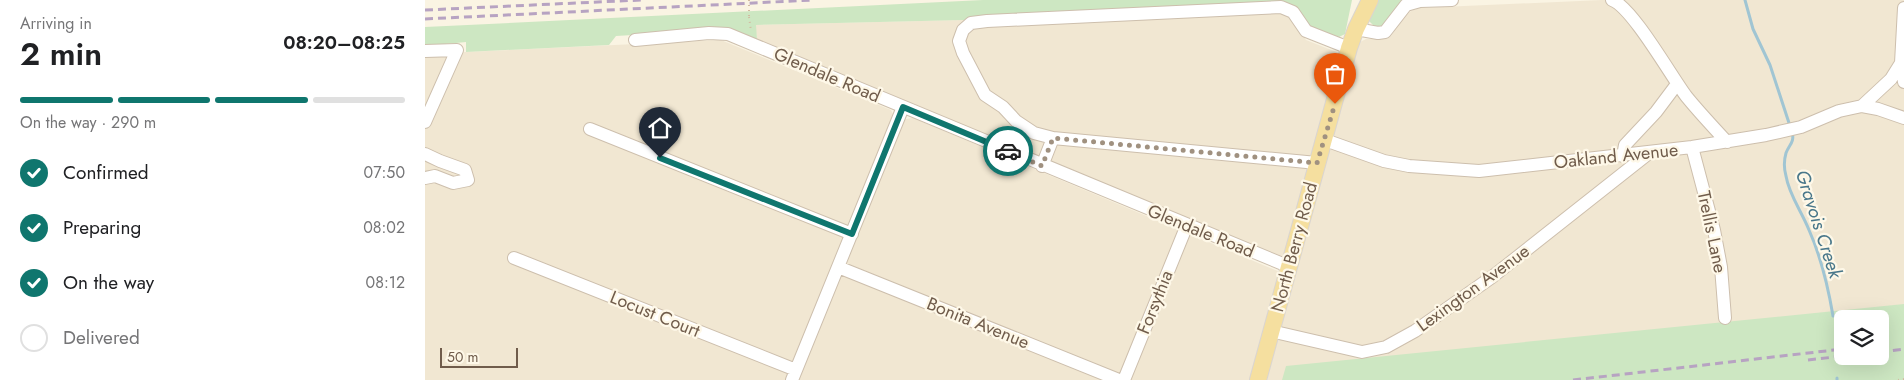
<!DOCTYPE html>
<html lang="en">
<head>
<meta charset="utf-8">
<style>
	body { margin:0; font-family:Jost,sans-serif; background:#f6f6f6; color:#202124; height:100vh; display:flex; flex-direction:column; font-size:19px; white-space:nowrap }
	* { box-sizing:border-box; margin:0 }
	p { font-size:16px; color:#757577 }
	.icon { flex:none; width:28px; height:28px; fill:none; stroke:currentColor; stroke-width:2; stroke-linecap:round; stroke-linejoin:round }
	.map { position:relative; flex:1; overflow:hidden }
	.sheet { display:flex; flex-direction:column; background:#fff; width:425px }
	.sheet>* { flex:none }
	.tools { position:absolute; left:1409px; top:310px; display:grid; gap:10px }
	.tools a { display:grid; place-items:center; width:55px; height:55px; border-radius:8px; background:#fff; box-shadow:0 5px 20px #0002; font-size:25px }
	.scale { position:absolute; left:15px; bottom:12px; width:78px; box-sizing:border-box; padding-left:5px; border:2px solid #705c4b; border-top:0; font-size:14px; line-height:18px; white-space:nowrap; color:#705c4b; -webkit-text-stroke:4px #fef8e8; paint-order:stroke }
	.pin { position:absolute; display:grid; place-items:center; width:42px; height:42px; color:#fff; margin:-51px -21px; border-radius:50% 50% 50% 0; rotate:-45deg; box-shadow:0 0 5px #0007 }
	.pin .icon { rotate:45deg }
	.courier { position:absolute; display:grid; place-items:center; width:50px; height:50px; margin:-25px; border:4px solid #0f766e; border-radius:50%; background:#fff; color:#222; box-shadow:0 1px 6px #0007 }
	.overview em { font-style:normal; font-weight:600 }
	.overview div { display:flex; flex-direction:column-reverse }
	.overview { display:flex; align-items:center; justify-content:space-between; height:85px; padding:0 20px }
	h1 { font-size:32px; font-weight:600; line-height:38px }
	.bar { display:grid; grid-template-columns:repeat(4,1fr); gap:8px 5px; align-content:center; height:60px; padding:0 20px }
	.bar i { height:6px; border-radius:4px; background:#e0e0e0 }
	.bar .selected { background:#0f766e }
	.bar p { grid-column:span 4 }
	ol { padding:0 20px; list-style:none }
	li { display:flex; align-items:center; gap:15px; height:55px }
	li p { margin-inline-start:auto }
	li .icon { padding:5px; border-radius:50%; background:#0f766e; color:#fff; stroke-width:4 }
	li:last-child { color:#757577 }
	li i { width:28px; height:28px; border:2px solid #e0e0e0; border-radius:50% }
	main { display:flex; flex:1; min-height:0 }
	.map>svg:first-child { display:block }
	.residential { fill:#f1e7d2 }
	.green { fill:#cde7c2; fill-rule:evenodd }
	.lines { fill:none; stroke-linecap:round; stroke-linejoin:round }
	.stream { stroke:#a0c5d3; stroke-width:3 }
	.minor-casing { stroke:#cdbfad; stroke-width:14 }
	.major-casing { stroke:#dad5d0; stroke-width:18 }
	.path { stroke:#d2b9a0; stroke-width:2; stroke-dasharray:1 4; stroke-linecap:butt }
	.minor { stroke:#fff; stroke-width:12 }
	.major { stroke:#f5df9f; stroke-width:16 }
	.rail { stroke:#b7a3c2; stroke-width:3; stroke-dasharray:8 5; stroke-linecap:butt }
	.path-bridge { stroke:#d2b9a0; stroke-width:2; stroke-dasharray:1 4; stroke-linecap:butt }
	.done { stroke:#a09180; stroke-width:5; stroke-dasharray:0 9 }
	.route { stroke:#0f766e; stroke-width:6 }
	.labels { text-anchor:middle; dominant-baseline:central; stroke-width:4.5; stroke-linejoin:round; paint-order:stroke }
	.street-label { font-size:18px; fill:#705c4b; stroke:#fef8e8 }
	.water-label { font-size:19px; font-style:italic; fill:#49778a; stroke:#fef8e8 }
</style>
</head>
<body>
<main>
<section class="sheet">
<div class="overview"><div><h1>2 min</h1><p>Arriving in</p></div><em>08:20–08:25</em></div>
<div class="bar"><i class="selected"></i><i class="selected"></i><i class="selected"></i><i></i><p>On the way · 290 m</p></div>
<ol>
<li><svg class="icon" aria-label="check" viewBox="0 0 24 24"><path d="M5 12l5 5 9-10"/></svg>Confirmed<p>07:50</p></li>
<li><svg class="icon" aria-label="check" viewBox="0 0 24 24"><path d="M5 12l5 5 9-10"/></svg>Preparing<p>08:02</p></li>
<li><svg class="icon" aria-label="check" viewBox="0 0 24 24"><path d="M5 12l5 5 9-10"/></svg>On the way<p>08:12</p></li>
<li><i></i>Delivered</li>
</ol>
</section>
<div class="map">
<svg width="1479" height="380" viewBox="0 0 1479 380">
	<rect width="100%" height="100%" fill="#faf4e3"/>
	<path class="residential" d="M1177,0h302v317l-61,2 -405,61h-171l74,-277 15,-54 4,-7 6,-3h17l8,-3 13,-19 7,-6 8,-3z
		M842,14h17l8,4 14,22 33,13 1,7 -53,193 -5,3 -12,-4 -513,-213 -2,-14 209,-5 14,7z
		M296,40l170,70 2,4 -1,7 -105,259h-362v-325l41,-3z
		M488,118l367,154 -28,108h-454l105,-258 3,-3z"/>
	<path class="green" d="M558,0h369l-7,34 -6,3 -27,-7 -16,-22 -324,10 -8,2 -208,5 1,14 -25,-8 -16,-1 -100,6 -7,9 -143,7v-10l-41,4v-19z
		M949,0h32l-24,28 -8,-2 -5,-5z
		M1479,304v76h-622l4,-14zM1418,319h37v37h-37z"/>
	<g class="lines">
		<path class="stream" d="M1320,0l8,29 17,36 20,61
			M1367,132c3,10 -3,13 -6,21 -2,7 -2,16 0,23 3,19 16,36 23,54 12,27 19,56 24,86
			M1412,380v-2"/>
		<g class="minor-casing">
			<path id="minor" d="M1187,0c20,7 59,76 74,96 13,16 27,31 41,46
				M1479,8l-3,55 3,19
				M931,29l22,4 7,-1 21,-27 14,-4 32,-1
				M210,40l74,-7 19,1 562,233
				M0,51l32,-1 -32,72
				M1437,106l29,-27 10,-16
				M165,129l262,105
				M900,140l59,21 25,5 70,5 213,-24 74,-12 35,-8 38,-16 23,-5 16,3 26,9
				M1267,147l22,83 7,37 4,51
				M0,154l15,7 25,9 3,10 -15,3 -18,-7 -10,2
				M1198,156l2,-11 31,-33 21,-28
				M892,163l-264,-25 -19,-5 -18,-12 -13,-14 -18,-12 -22,-42 -4,-12 4,-11 8,-7 16,-2 294,-14 12,5 13,19 43,17
				M617,166l11,-28
				M89,258l282,112
				M413,267l281,113
				M846,331l91,21 24,-5 29,-16 77,-54 157,-124
				M367,380l111,-273
				M699,380l63,-155"/>
		</g>
		<g class="major-casing">
			<path id="major" d="M833,380l91,-332 7,-19 14,-29"/>
		</g>
		<path class="path" d="M324,17l2,14
			M1473,380l6,-1"/>
		<use href="#minor" class="minor"/>
		<use href="#major" class="major"/>
		<path class="rail" d="M0,10l216,-10
			M0,19l389,-19
			M1455,352l24,-3
			M1383,360l35,-4
			M1148,380l270,-31"/>
		<path class="path-bridge" d="M324,0v17"/>
	</g>
	<g class="lines">
		<path class="done" d="M583,151l34,15 11,-28 264,25 18,-59"/>
		<path class="route" d="M235,158l192,76 51,-127 105,44"/>
	</g>
	<g class="labels">
		<g class="street-label">
			<text transform="translate(402 75) rotate(23)">Glendale Road</text>
			<text transform="translate(1191 156) rotate(-6)">Oakland Avenue</text>
			<text transform="translate(776 231) rotate(22)">Glendale Road</text>
			<text transform="translate(1287 232) rotate(78)">Trellis Lane</text>
			<text transform="translate(869 247) rotate(-75)">North Berry Road</text>
			<text transform="translate(1048 288) rotate(-36)">Lexington Avenue</text>
			<text transform="translate(730 302) rotate(-68)">Forsythia</text>
			<text transform="translate(230 314) rotate(22)">Locust Court</text>
			<text transform="translate(553 323) rotate(22)">Bonita Avenue</text>
		</g>
		<g class="water-label">
			<text transform="translate(1394 224) rotate(72)">Gravois Creek</text>
		</g>
	</g>
</svg>
<div class="tools">
<a><svg class="icon" aria-label="layers" viewBox="0 0 24 24"><path d="M12 4l9 5-9 5-9-5zM3 14l9 5 9-5"/></svg></a>
</div>
<div class="scale">50 m</div>
<div class="pin" style="left:910px;top:104px;background:#ea580c"><svg class="icon" aria-label="bag" viewBox="0 0 24 24"><path d="M5 8h14l-1 12H6zM9 8a3 3 0 0 1 6 0"/></svg></div>
<div class="pin" style="left:235px;top:158px;background:#1f2937"><svg class="icon" aria-label="home" viewBox="0 0 24 24"><path d="M3 11l9-7 9 7M6 9v11h12V9"/></svg></div>
<div class="courier" style="left:583px;top:151px"><svg class="icon" aria-label="car" viewBox="0 0 24 24"><path d="M5 17H2v-5l4-1 3-4h7l3 4 3 1v5h-3M9 17h6M6 11h13"/><circle cx="7" cy="17" r="2"/><circle cx="17" cy="17" r="2"/></svg></div>
</div>
</main>
</body>
</html>
